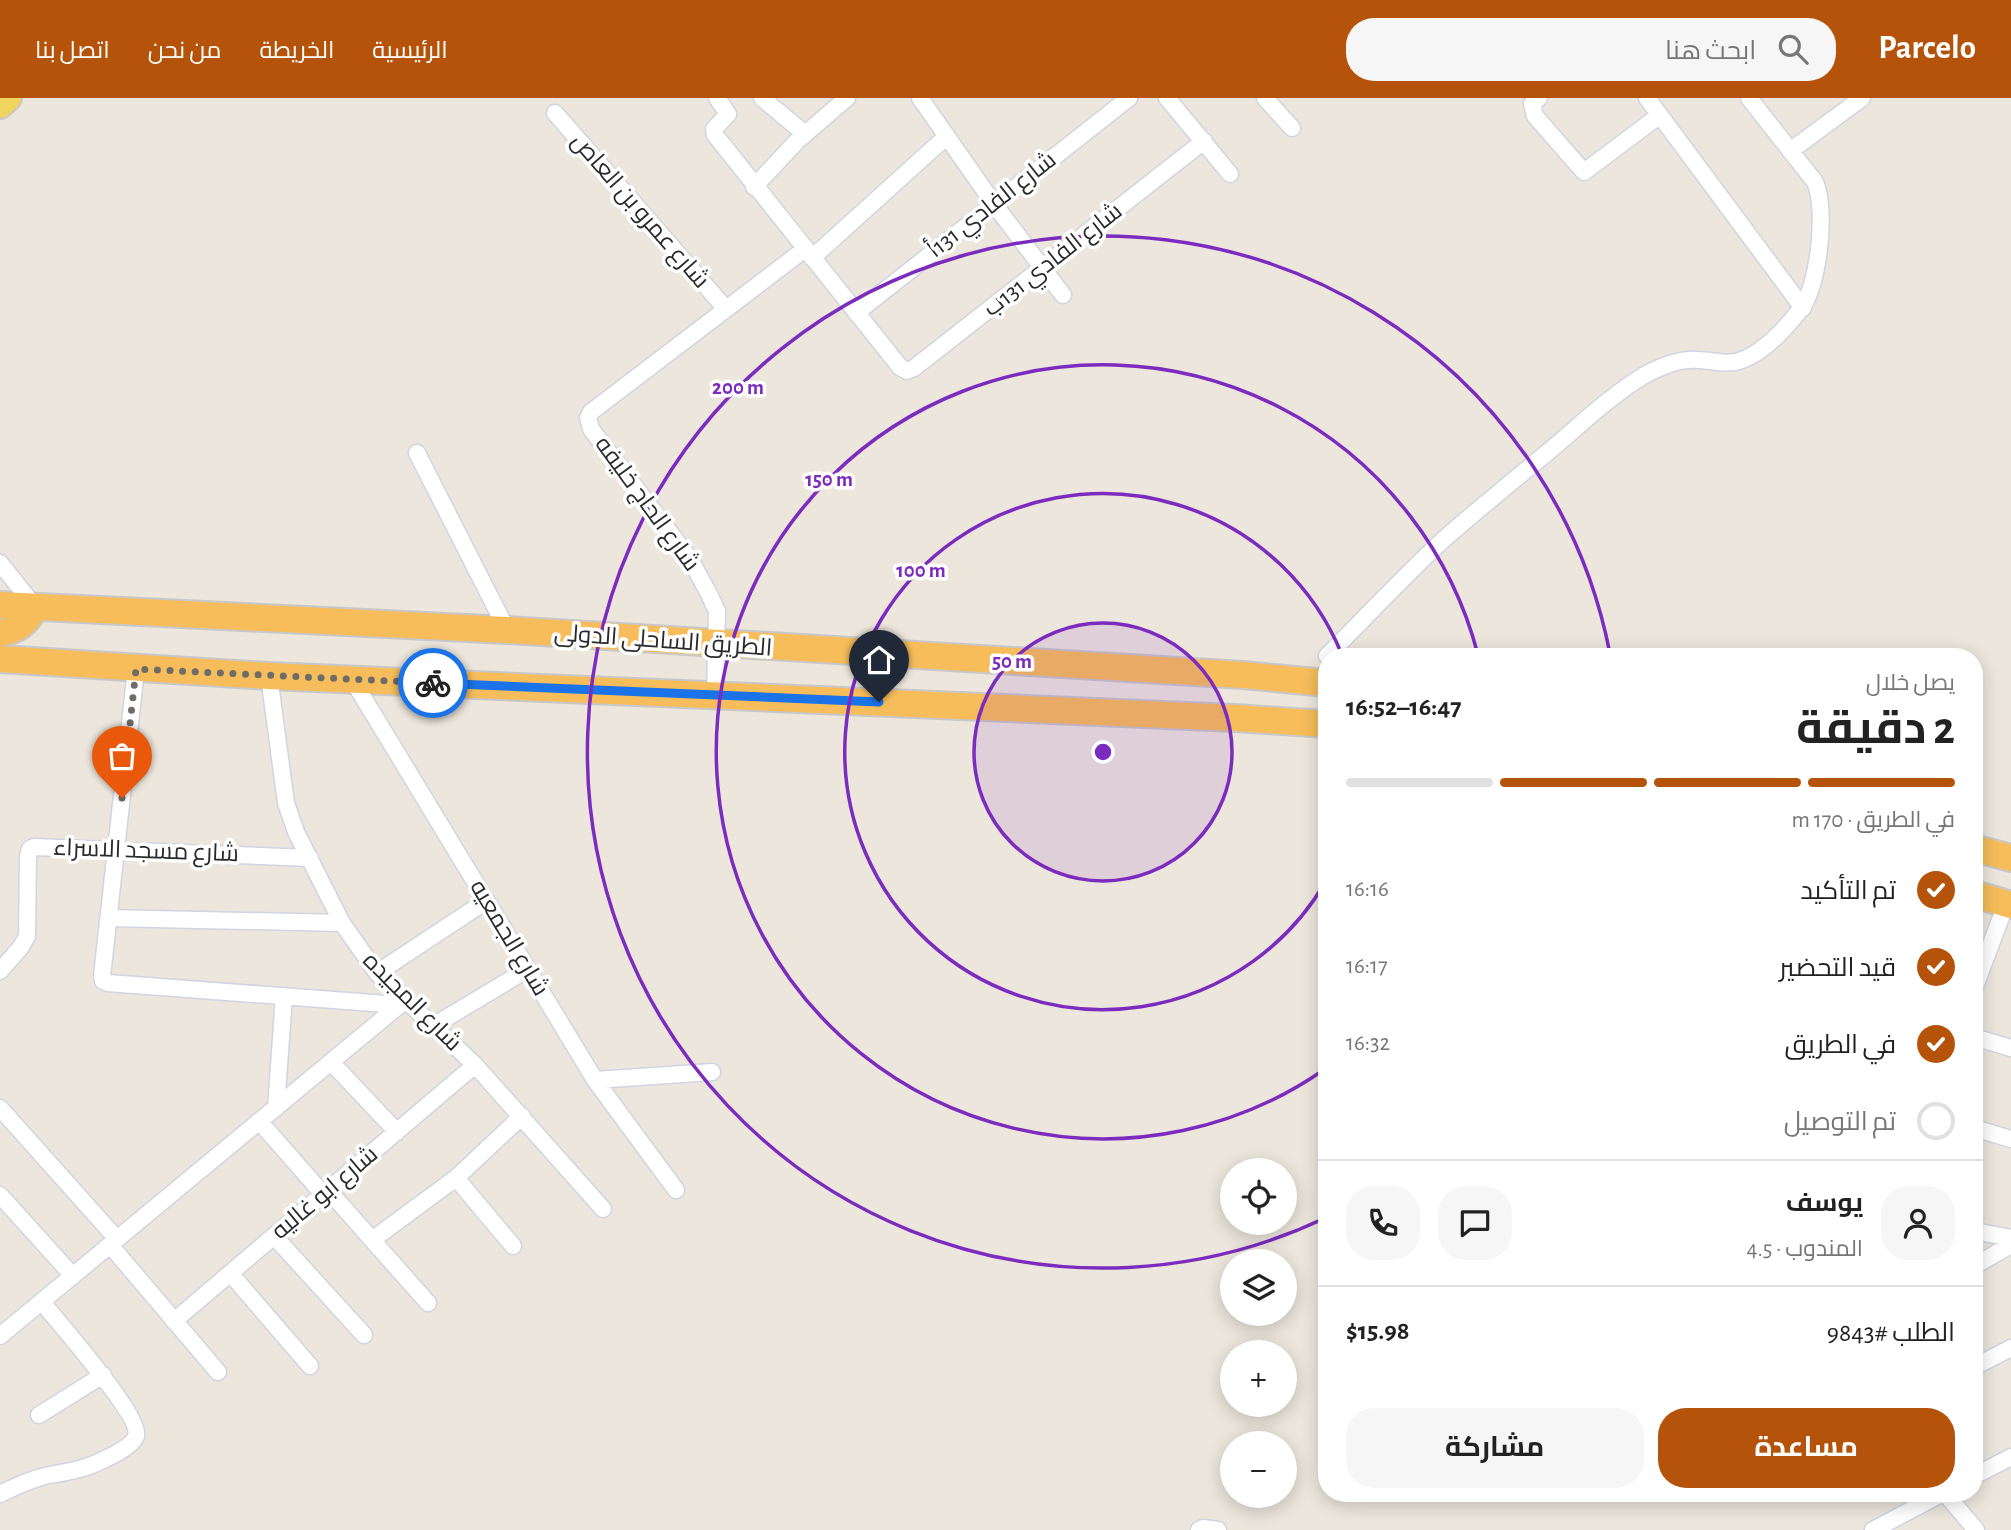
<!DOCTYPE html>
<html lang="ar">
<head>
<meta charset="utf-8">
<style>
	body { margin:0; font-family:"Alegreya Sans",Cairo,sans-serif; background:#f6f6f6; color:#222; direction:rtl; height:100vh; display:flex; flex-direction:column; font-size:26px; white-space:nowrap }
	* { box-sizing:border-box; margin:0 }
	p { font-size:23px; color:#767676 }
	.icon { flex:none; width:38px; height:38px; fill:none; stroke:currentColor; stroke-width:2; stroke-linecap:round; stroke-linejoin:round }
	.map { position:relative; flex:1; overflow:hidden; direction:ltr }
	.details { position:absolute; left:1318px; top:550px; width:665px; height:854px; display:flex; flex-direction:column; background:#fff; border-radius:28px; box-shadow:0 4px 18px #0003; direction:rtl }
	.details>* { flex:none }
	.fabs { position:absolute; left:1220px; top:1060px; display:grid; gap:14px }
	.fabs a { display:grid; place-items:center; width:77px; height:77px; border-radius:50%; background:#fff; box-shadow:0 4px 18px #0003; font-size:35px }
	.pin { position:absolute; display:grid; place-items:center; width:60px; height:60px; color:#fff; margin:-72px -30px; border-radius:50% 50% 50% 0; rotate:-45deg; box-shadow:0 0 7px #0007 }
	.pin .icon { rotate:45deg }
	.courier { position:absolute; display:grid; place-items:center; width:70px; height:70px; margin:-35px; border:5px solid #1a73e8; border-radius:50%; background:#fff; color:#222; box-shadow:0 2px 9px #0007 }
	.overview em { font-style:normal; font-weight:700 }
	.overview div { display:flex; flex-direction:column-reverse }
	.overview { display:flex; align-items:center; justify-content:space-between; height:119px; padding:0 28px }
	h1 { font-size:46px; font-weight:700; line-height:52px }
	.bar { display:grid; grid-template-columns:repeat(4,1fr); gap:10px 7px; align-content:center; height:84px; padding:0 28px }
	.bar i { height:9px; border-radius:5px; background:#e0e0e0 }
	.bar .selected { background:#b45309 }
	.bar p { grid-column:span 4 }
	.line { display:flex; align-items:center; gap:18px; padding:0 28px; border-top:2px solid #e0e0e0 }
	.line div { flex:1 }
	.round { display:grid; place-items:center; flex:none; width:74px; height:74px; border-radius:28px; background:#f6f6f6 }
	ol { padding:0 28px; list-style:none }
	li { display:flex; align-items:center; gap:21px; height:77px }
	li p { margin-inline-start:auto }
	li .icon { padding:7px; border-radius:50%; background:#b45309; color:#fff; stroke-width:4 }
	li:last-child { color:#767676 }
	li i { width:38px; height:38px; border:4px solid #e0e0e0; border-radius:50% }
	.cta { display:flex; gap:14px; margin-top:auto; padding:14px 28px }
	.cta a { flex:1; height:80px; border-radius:28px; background:#b45309; color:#fff; font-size:28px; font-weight:700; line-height:80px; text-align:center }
	.cta a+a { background:#f6f6f6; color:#222 }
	header { display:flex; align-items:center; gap:42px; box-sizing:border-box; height:98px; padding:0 35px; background:#b45309; color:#fff }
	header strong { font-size:33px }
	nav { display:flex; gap:38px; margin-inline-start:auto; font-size:24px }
	.search { width:490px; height:63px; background:#f6f6f6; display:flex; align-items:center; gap:18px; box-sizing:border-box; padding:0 24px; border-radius:28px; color:#767676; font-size:26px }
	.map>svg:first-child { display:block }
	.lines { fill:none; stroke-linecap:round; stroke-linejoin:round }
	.minor-casing { stroke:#d1d4e3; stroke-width:19 }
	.primary-casing { stroke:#c8c8c8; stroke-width:28 }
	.trunk-casing { stroke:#c8c8c8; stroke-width:30 }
	.minor { stroke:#fff; stroke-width:16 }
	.primary { stroke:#f0d45d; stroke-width:24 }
	.trunk { stroke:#f6bd5a; stroke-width:26 }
	.done { stroke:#6e6c68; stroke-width:7; stroke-dasharray:0 12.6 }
	.route { stroke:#1a73e8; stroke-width:9 }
	.ring { fill:none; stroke:#7b2cbf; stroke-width:3.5 }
	.labels { text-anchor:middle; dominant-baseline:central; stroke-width:7; stroke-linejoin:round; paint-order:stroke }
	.street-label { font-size:24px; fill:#2a2a2a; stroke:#fff }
	.centre { fill:#7b2cbf; stroke:#fff; stroke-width:3.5 }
	.ring-label { font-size:21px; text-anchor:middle; font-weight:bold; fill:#7b2cbf; stroke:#fff; stroke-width:7; stroke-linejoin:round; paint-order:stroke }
</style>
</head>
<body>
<header>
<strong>Parcelo</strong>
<div class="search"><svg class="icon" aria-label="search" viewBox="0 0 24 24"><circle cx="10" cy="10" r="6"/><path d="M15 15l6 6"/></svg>ابحث هنا</div>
<nav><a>الرئيسية</a><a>الخريطة</a><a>من نحن</a><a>اتصل بنا</a></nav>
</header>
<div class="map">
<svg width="2011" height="1432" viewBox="0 0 2011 1432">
	<rect width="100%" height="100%" fill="#ece6dc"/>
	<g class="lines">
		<g class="minor-casing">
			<path id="minor" d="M717,0l11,16 -14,15 1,6 185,232 7,4 7,-3 290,-227
				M762,0l43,36
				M920,0l74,106 69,91
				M1167,0l63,76
				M1265,0l27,30
				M1539,0l-7,6 3,12 49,56 76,-57
				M1647,0l156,210
				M555,15l171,196
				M1790,53l72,-53
				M754,89l43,-46 50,-43
				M812,160l135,-122
				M856,215l273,-215
				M417,355l90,177
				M0,465l35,44
				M1327,558c38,-38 76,-79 116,-116 34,-30 70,-59 105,-88 31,-26 61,-55 95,-76 12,-7 31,-15 45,-16 15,-2 32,5 47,2 25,-5 50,-33 65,-52 19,-22 27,-102 15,-128l-66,-84
				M136,571l-34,307 1,5 5,2 292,22
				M269,578l17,127 10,29 46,91 35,50 98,92 128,144
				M352,581l243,401 81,110
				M715,597l2,-84 -8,-17 -19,-35 -99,-130 -3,-11 3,-6 214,-163
				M108,820l234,5
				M0,873l21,-24 6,-11 1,-80 2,-7 4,-2 276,11
				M377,875l109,-72
				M1974,891l32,-85
				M433,928l95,-57
				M1974,939l37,11
				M331,964l66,70
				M595,982l117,-8
				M0,1010l117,131
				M276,1010l8,-112
				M259,1023l64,73
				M1974,1030l37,11
				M456,1080l57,68
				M328,1092l100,113
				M0,1097l73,81
				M1974,1133l37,7
				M274,1138l90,99
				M372,1142l84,-62 66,-62
				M110,1147l108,127
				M1974,1168l37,-21
				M230,1175l80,93
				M174,1223l301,-256
				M0,1238l402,-333
				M1974,1269l37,-19
				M39,1317l64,-40
				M1974,1378l37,-19
				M1945,1395l31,37
				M0,1396c14,-7 29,-14 45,-18 16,-3 31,-5 47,-11 11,-5 40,-17 44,-29 6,-19 -79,-115 -94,-134
				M1199,1432l4,-2 15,2
				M1873,1432l70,-37"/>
		</g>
		<g class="primary-casing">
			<path id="primary" d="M0,8l9,-8"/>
		</g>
		<g class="trunk-casing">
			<path id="trunk" d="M0,507l507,25 736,45 83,8
				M0,535c18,-3 27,-10 35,-26
				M0,561l269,17 966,42 91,6
				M1974,750l37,10
				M1974,796l37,11"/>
		</g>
		<use href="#minor" class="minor"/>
		<use href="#primary" class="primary"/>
		<use href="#trunk" class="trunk"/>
	</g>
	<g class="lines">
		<path class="done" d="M122,700l14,-129 297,14"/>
		<path class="route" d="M433,585l446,19"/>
	</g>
	<circle cx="1103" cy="654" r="129" fill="#7b2cbf" fill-opacity=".12"/>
	<g class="ring">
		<circle cx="1103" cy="654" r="129"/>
		<path d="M1326 783A258 258 0 1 1 1342 557"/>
		<path d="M1325 971A387 387 0 1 1 1478 557"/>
		<path d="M1325 1120A516 516 0 1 1 1610 556"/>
	</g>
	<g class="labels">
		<g class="street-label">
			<text transform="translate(992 107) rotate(-38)">شارع الفادي 131أ</text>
			<text transform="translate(640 113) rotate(49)">شارع عمرو بن العاص</text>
			<text transform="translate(1053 162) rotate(-38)">شارع الفادي 131ب</text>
			<text transform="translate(647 406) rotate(54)">شارع الحاج خليفه</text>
			<text transform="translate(663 543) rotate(4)">الطريق الساحلى الدولى</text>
			<text transform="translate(146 753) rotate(2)">شارع مسجد الاسراء</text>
			<text transform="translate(509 840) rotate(59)">شارع الجمعيه</text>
			<text transform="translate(412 904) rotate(45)">شارع المجيده</text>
			<text transform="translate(325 1095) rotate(-40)">شارع ابو غاليه</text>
		</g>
	</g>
	<circle cx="1103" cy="654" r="10" class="centre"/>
	<g class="ring-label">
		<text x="738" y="296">200 m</text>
		<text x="829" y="388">150 m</text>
		<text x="921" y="479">100 m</text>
		<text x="1012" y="570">50 m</text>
	</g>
</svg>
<div class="fabs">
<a><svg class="icon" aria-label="locate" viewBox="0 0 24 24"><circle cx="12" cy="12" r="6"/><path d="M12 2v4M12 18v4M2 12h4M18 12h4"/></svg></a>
<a><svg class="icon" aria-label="layers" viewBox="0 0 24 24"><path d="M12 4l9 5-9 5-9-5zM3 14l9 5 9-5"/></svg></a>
<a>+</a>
<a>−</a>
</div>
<div class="pin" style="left:122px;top:700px;background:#ea580c"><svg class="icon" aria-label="bag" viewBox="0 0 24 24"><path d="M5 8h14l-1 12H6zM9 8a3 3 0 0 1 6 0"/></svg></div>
<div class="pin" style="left:879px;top:604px;background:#1f2937"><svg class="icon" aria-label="home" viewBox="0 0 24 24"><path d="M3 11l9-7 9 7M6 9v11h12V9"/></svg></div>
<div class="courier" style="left:433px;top:585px"><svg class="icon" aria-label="bike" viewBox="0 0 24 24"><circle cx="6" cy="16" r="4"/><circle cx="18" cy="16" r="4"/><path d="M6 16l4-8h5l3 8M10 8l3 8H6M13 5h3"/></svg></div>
<section class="details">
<div class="overview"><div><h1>2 دقيقة</h1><p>يصل خلال</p></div><em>16:47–16:52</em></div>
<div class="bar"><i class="selected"></i><i class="selected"></i><i class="selected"></i><i></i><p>في الطريق · 170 m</p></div>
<ol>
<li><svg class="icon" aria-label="check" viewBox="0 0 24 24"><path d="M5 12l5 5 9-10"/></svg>تم التأكيد<p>16:16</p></li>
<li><svg class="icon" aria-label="check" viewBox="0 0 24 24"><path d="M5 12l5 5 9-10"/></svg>قيد التحضير<p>16:17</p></li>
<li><svg class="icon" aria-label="check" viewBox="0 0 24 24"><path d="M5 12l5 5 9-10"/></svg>في الطريق<p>16:32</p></li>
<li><i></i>تم التوصيل</li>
</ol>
<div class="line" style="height:126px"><a class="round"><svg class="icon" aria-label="person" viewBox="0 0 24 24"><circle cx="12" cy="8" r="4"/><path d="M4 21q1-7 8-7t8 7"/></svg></a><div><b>يوسف</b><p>المندوب · 4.5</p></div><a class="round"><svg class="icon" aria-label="chat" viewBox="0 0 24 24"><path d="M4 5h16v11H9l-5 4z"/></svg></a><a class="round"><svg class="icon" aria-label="phone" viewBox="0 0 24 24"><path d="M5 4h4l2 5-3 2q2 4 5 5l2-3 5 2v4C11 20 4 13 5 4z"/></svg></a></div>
<div class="line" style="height:91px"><div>الطلب #9843</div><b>$15.98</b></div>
<div class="cta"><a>مساعدة</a><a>مشاركة</a></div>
</section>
</div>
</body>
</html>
